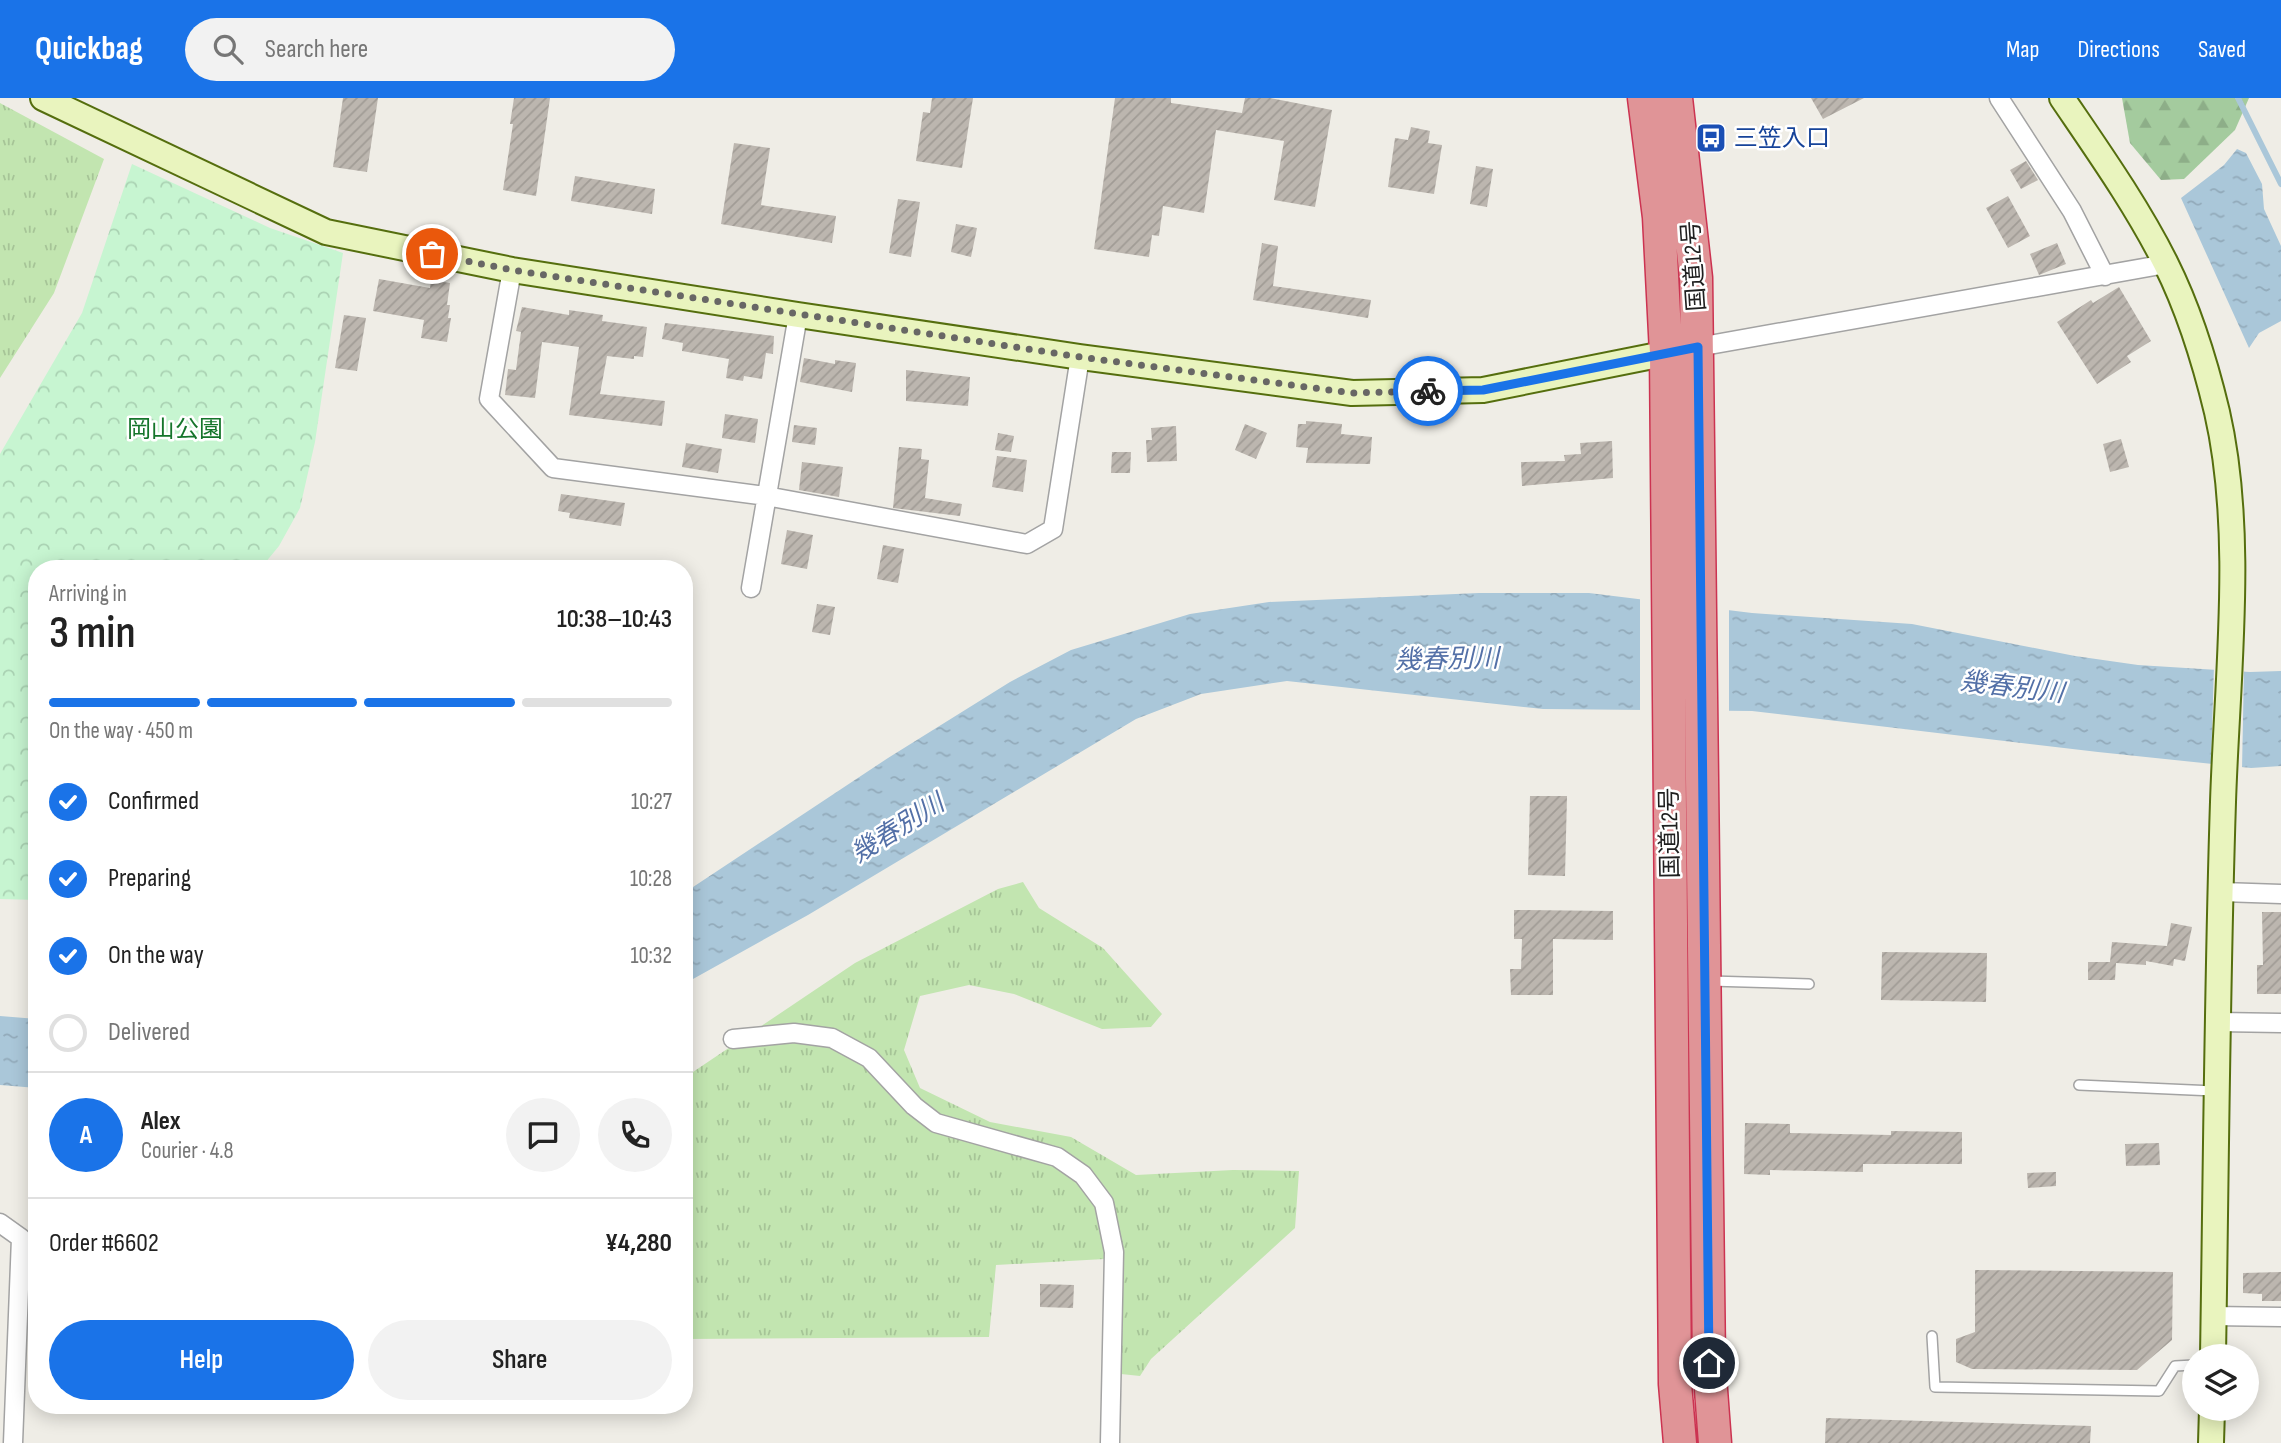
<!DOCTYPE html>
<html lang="en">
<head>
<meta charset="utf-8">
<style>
	body { margin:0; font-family:"Sofia Sans Condensed","Noto Sans JP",sans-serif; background:#f2f2f2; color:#222; height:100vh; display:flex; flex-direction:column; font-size:26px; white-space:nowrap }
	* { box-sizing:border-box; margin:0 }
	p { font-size:23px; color:#767676 }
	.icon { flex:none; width:38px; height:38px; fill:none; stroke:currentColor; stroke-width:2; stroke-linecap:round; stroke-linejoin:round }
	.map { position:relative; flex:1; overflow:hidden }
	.details { position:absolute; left:28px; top:462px; width:665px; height:854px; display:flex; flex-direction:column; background:#fff; border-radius:28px; box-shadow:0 4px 18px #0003 }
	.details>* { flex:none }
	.controls { position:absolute; left:2182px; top:1246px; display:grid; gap:14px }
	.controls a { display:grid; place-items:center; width:77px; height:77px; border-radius:50%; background:#fff; box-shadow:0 4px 18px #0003; font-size:35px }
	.pin { position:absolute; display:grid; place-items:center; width:60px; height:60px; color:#fff; margin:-30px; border:4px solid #fff; border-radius:50%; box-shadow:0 2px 7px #0007 }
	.courier { position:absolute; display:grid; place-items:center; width:70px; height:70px; margin:-35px; border:5px solid #1a73e8; border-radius:50%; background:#fff; color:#222; box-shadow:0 2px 9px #0007 }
	.headline em { font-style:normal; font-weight:600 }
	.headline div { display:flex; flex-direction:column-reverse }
	.headline { display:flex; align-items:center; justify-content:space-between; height:119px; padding:0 21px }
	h1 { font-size:46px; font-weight:600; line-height:52px }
	.bar { display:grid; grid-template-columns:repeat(4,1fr); gap:10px 7px; align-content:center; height:84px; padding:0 21px }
	.bar i { height:9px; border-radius:5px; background:#e0e0e0 }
	.bar .selected { background:#1a73e8 }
	.bar p { grid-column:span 4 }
	.line { display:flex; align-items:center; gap:18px; padding:0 21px; border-top:2px solid #e0e0e0 }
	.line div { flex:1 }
	.round { display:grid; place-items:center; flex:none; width:74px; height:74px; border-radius:37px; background:#f2f2f2 }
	ol { padding:0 21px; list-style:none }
	li { display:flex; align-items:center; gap:21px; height:77px }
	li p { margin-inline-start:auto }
	li .icon { padding:7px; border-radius:50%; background:#1a73e8; color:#fff; stroke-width:4 }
	li:last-child { color:#767676 }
	li i { width:38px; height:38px; border:4px solid #e0e0e0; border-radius:50% }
	.cta { display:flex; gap:14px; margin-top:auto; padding:14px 21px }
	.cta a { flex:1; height:80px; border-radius:42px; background:#1a73e8; color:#fff; font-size:28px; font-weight:600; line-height:80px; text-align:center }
	.cta a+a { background:#f2f2f2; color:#222 }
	header { display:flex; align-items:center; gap:42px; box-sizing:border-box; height:98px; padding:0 35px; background:#1a73e8; color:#fff }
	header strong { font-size:33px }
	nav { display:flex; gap:38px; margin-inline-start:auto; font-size:24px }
	.search { width:490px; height:63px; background:#f2f2f2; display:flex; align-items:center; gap:18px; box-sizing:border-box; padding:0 24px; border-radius:38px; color:#767676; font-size:26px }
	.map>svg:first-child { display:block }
	.grass { fill:url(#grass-tufts) }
	.forest { fill:url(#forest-firs) }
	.park { fill:url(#park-crowns) }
	.water { fill:url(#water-ripples) }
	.pier { fill:#efede6 }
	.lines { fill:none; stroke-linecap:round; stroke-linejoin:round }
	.stream { stroke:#aac7d9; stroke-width:6 }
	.building { fill:url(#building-hatch) }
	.lane-casing { stroke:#a3a3a3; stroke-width:12 }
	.street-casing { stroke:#a3a3a3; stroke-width:21 }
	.secondary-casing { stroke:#556e0e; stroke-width:28 }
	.highway-casing { stroke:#cc3351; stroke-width:35 }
	.lane { stroke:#fff; stroke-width:9 }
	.street { stroke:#fff; stroke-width:18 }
	.secondary { stroke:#e9f4be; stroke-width:24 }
	.highway { stroke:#e09497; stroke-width:32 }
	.done { stroke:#686765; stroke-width:7; stroke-dasharray:0 12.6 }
	.route { stroke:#1a73e8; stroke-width:9 }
	.labels { text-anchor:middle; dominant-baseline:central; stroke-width:5; stroke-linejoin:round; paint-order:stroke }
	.transit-label { font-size:24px; fill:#164399; stroke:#fff; text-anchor:start }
	.street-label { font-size:24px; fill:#1f1f1f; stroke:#fff }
	.park-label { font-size:24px; fill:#15752b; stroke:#fff }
	.water-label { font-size:26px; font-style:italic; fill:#5370a7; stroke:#fff }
</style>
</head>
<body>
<header>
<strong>Quickbag</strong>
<div class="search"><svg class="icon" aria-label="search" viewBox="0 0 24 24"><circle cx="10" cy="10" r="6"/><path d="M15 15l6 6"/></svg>Search here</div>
<nav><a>Map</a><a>Directions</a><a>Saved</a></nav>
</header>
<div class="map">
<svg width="2281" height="1345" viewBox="0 0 2281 1345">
	<defs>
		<pattern id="grass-tufts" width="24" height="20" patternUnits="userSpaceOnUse" patternTransform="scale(1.75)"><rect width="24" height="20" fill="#c2e5b0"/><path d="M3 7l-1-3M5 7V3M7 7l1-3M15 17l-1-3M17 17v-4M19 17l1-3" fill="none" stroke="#a6c497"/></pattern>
		<pattern id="forest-firs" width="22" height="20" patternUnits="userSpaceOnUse" patternTransform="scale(1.75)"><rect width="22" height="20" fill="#a4cb9e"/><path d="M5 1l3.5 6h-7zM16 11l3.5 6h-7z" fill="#8dae88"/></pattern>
		<pattern id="park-crowns" width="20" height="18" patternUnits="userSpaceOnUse" patternTransform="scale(1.75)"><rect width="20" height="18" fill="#c7f5d1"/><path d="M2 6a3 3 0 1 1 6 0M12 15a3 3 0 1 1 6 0" fill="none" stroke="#aad2b3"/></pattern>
		<pattern id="water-ripples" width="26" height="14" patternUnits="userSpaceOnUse" patternTransform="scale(1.75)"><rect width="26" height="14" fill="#aac7d9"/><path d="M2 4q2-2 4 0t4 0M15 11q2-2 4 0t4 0" fill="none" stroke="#92aaba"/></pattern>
		<pattern id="building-hatch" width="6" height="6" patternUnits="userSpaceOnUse" patternTransform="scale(1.75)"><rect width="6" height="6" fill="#bcb6af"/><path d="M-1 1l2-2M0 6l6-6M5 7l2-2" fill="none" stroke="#a19c96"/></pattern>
	</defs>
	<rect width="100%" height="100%" fill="#efede6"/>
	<path class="grass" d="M0,5l104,56 -50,134 -54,85z
		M1023,784l16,26 64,40 59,66 -11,13 -49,2 -88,-35 -45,-9 -49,11 -16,54 16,38 70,34 81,15 65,38 97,-5 66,1 -4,57 -144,131 -11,17 -19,-2 -3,-66 4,-50 -126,7 -7,72 -305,2v-261l171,-115 143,-74z"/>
	<path class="forest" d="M2122,0h127l-14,32 -51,49 -23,1 -31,-37z"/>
	<path class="park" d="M132,66l138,64 73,25 -28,189 -15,66 -21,38 -19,23h-223v331l-37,-1v-445l82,-141z"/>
	<path class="water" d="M2237,51l9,4 16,31 2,25 17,37v75l-22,12 -10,15 -68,-150 43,-33z
		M1479,495h110l163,20 160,11 163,32 63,9 112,7 31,-1v95l-30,2 -153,-16 -346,-41 -209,-2 -256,-28 -86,13 -65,25 -328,196 -124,69v-91l204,-135 122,-76 61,-32 119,-36 79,-12z
		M0,918l37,3v69l-37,-3z"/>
	<path class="pier" d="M1640,498l89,11v107h-89z
		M2214,567l30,3 -2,102 -31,-3z"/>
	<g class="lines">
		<path class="stream" d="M2238,0l43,86"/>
	</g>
	<path class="building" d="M343,0h35l-11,74 -34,-5z
		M514,0h36l-14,98 -33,-6 10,-66h-3z
		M932,0h41l-11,70 -46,-7 7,-49 7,1z
		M1115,0h56v5l71,10 3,-15h25l62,12 -17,97 -41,-7 10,-59 -68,-11 -12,83 -41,-7 -4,30 -7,-1 -3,22 -55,-8z
		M1811,0h53l-41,21z
		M1411,29l19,4 -2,12 14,2 -8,49 -46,-7 7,-49 13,2z
		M734,45l36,5 -9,57 75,11 -4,27 -111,-19z
		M2026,63l12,19 -17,9 -11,-19z
		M1476,68l17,3 -6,38 -17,-3z
		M575,78l80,13 -3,25 -81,-13z
		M2008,98l22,40 -22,12 -22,-40z
		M898,101l22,3 -9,55 -22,-4z
		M956,126l21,4 -6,29 -20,-5z
		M1262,145l16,3 -5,40 98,14 -3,18 -115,-18z
		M2057,145l9,21 -27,11 -9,-21z
		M379,181l51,9 1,-8 19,3 -3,22h3l-2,13h3l-4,24 -26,-4 3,-18 -51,-9z
		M2119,189l32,54 -24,15 4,6 -34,22 -40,-62 34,-22 2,3z
		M522,209l47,8v-5l34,5 -1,6 45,6 -4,30 -9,-1v3l-27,-3 -7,38 65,7 -3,25 -93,-11 10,-68 -37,-5 -7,56 -30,-3 3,-26 8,1 5,-38 -5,-1z
		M344,217l22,3 -9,53 -22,-3z
		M665,225l109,13 -1,18 -7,-1 -4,26 -18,-3 -1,5 -17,-3 3,-19 -47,-8 1,-8 -21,-4z
		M804,260l31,6v-4l21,3 -4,29 -52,-10z
		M906,272l64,7 -2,29 -62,-5z
		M725,316l33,5 -3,24 -33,-5z
		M1306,323l36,3 -1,10 31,3 -2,27 -64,-1 2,-15 -12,-1 2,-23h8z
		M1245,326l22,9 -11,26 -21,-9z
		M794,327l23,3 -2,17 -23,-3z
		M1176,328l1,35 -30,1 -1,-22h6l-1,-12z
		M998,335l16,3 -3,16 -16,-2z
		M2121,341l8,28 -19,5 -7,-28z
		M1612,343l1,37 -91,8 -1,-24 44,-1 -1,-6 17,-1 -1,-11z
		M686,345l36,6 -4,24 -36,-6z
		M899,349l23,2 -1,10 8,1 -4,38 37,6 -2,12 -67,-8z
		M1112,354h19l-1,21h-19z
		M997,358l30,4 -4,32 -31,-5z
		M802,364l41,5 -4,30 -40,-7z
		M561,396l64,9 -4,23 -52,-8 1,-5 -12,-2z
		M787,432l26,5 -6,34 -26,-5z
		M883,447l21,4 -6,34 -21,-4z
		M817,506l18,3 -5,28 -18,-3z
		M1530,698h37l-2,80 -37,-1z
		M1514,812l99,1v29l-60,-1v56h-42l-1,-26h11l1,-30h-8z
		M2262,814h19v82h-24v-29h6z
		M2171,825l21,4 -7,34 -11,-2 -1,7 -27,-5v4l-30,-2 -1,17h-27v-18h22l2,-20 55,4z
		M1882,854l105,1 -1,49 -105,-2z
		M1745,1025l45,1v9l101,2v-4l71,1v32h-99v8l-93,-2v5l-26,-1z
		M2159,1045l1,22 -34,1 -1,-22z
		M2056,1074v14l-28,2 -1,-15z
		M1975,1172l198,2 -1,68 -35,30 -165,-1 -16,-7v-23l19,-7z
		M2281,1174v29h-19v-7l-19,-1v-20z
		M1040,1186l34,1 -1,23 -33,-1z
		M1826,1320l265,8 -1,17h-265z"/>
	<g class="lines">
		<g class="lane-casing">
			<path id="lane" d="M1710,883l99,3
				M2079,987l135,6
				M1932,1238l3,51 224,4 16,-25 19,-1"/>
		</g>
		<g class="street-casing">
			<path id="street" d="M1999,0l73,113 33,65
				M512,172l-23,129 64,69 213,28 261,48 26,-15 27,-172
				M1698,249l468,-83
				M751,490l47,-273
				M2222,794l59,2
				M2219,924l62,1
				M733,941l61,-6 38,5 37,20 45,48 22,17 121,34 26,18 21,28 10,49 -4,191
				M0,1125l21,15 -8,205
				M2213,1218l68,1"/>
		</g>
		<g class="secondary-casing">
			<path id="secondary" d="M43,0l283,134 186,38 286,45 282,42 272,36 131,-3 200,-40
				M2062,0c36,53 75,108 104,166 23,46 39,98 51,148 28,122 10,265 6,390 -6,185 -7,370 -10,554
				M2211,1345l1,-34"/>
		</g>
		<g class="highway-casing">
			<path id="highway" d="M1644,0l15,119 7,136 9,1031 5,59
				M1676,0l20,180 13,1085 6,80"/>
		</g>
		<use href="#lane" class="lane"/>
		<use href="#street" class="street"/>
		<use href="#secondary" class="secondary"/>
		<use href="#highway" class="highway"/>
	</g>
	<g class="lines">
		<path class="done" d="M432,156l80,16 568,87 272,36 76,-2"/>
		<path class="route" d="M1428,293l55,-1 215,-43 11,1016"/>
	</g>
	<defs>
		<g id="bus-square" transform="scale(1.575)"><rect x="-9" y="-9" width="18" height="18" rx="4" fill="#1a4fb4" stroke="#fff"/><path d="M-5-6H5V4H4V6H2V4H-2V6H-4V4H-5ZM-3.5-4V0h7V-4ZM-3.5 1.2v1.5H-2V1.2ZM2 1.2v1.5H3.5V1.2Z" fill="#fff"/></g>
	</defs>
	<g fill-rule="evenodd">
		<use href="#bus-square" x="1711" y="40"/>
	</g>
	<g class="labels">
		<g class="transit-label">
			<text x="1734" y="40">三笠入口</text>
		</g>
		<g class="street-label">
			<text transform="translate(1694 168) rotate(-94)">国道12号</text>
			<text transform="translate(1670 735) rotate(-91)">国道12号</text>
		</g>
		<g class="park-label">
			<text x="175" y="331">岡山公園</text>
		</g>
		<g class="water-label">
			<text transform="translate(1447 562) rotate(-1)">幾春別川</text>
			<text transform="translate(2012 590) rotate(7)">幾春別川</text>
			<text transform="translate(898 731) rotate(-32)">幾春別川</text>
		</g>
	</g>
</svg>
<div class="controls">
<a><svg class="icon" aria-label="layers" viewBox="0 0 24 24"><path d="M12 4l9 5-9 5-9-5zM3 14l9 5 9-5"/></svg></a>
</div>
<div class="pin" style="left:432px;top:156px;background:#ea580c"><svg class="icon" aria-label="bag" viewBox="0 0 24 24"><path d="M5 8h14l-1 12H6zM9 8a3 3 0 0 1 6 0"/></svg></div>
<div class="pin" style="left:1709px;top:1265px;background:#1f2937"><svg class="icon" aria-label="home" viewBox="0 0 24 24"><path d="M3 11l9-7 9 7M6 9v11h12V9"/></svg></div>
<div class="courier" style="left:1428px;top:293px"><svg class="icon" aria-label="bike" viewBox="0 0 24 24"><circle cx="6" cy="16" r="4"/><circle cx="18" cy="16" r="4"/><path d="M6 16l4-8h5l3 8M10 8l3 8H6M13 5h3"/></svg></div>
<section class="details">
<div class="headline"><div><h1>3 min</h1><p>Arriving in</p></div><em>10:38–10:43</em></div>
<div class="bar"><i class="selected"></i><i class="selected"></i><i class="selected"></i><i></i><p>On the way · 450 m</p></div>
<ol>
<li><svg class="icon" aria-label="check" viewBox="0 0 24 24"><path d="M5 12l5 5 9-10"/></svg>Confirmed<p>10:27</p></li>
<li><svg class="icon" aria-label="check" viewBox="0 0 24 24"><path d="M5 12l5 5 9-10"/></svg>Preparing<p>10:28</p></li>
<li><svg class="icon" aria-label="check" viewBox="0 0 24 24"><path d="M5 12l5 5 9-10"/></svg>On the way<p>10:32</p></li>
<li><i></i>Delivered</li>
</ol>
<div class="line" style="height:126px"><b class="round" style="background:#1a73e8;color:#fff">A</b><div><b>Alex</b><p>Courier · 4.8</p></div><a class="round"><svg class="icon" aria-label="chat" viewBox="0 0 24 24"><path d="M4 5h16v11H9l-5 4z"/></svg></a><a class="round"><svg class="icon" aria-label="phone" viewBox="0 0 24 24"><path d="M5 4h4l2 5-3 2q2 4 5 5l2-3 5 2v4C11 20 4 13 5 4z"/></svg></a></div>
<div class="line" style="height:91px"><div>Order #6602</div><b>¥4,280</b></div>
<div class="cta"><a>Help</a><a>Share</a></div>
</section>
</div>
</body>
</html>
